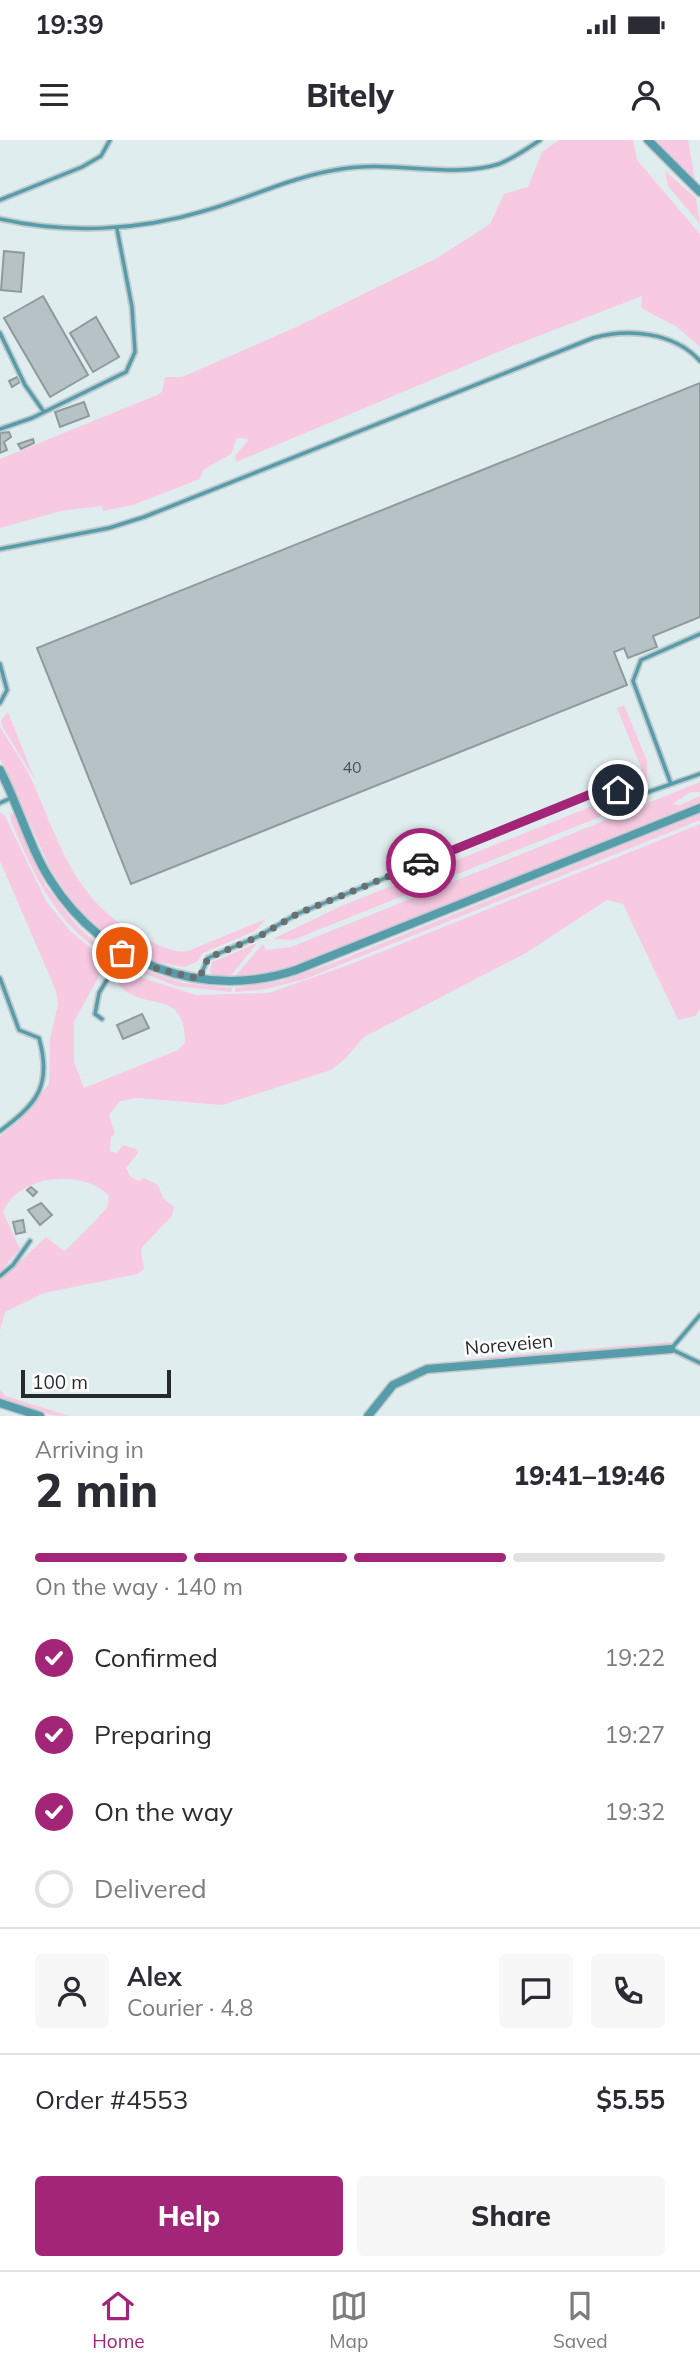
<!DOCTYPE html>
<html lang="en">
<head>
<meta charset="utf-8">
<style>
	body { margin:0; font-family:Mulish,sans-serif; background:#f7f7f7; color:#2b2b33; height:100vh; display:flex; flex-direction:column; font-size:26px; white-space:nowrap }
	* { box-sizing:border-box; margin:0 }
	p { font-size:23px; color:#7c7c81 }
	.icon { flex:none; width:38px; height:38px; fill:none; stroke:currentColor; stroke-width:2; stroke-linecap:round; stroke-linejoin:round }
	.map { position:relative; height:1276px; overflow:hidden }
	.drawer { display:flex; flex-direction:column; background:#fff; flex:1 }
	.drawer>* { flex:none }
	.scale { position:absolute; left:21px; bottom:18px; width:150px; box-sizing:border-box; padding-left:7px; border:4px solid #262b2c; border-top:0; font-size:19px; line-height:24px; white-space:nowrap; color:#262b2c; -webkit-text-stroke:5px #fff; paint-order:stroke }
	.pin { position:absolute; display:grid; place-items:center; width:60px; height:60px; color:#fff; margin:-30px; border:4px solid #fff; border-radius:50%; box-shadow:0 2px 7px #0007 }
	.courier { position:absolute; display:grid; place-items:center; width:70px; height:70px; margin:-35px; border:5px solid #a22578; border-radius:50%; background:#fff; color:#222; box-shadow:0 2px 9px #0007 }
	.head em { font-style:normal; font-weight:800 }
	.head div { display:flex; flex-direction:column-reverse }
	.head { display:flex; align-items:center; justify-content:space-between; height:119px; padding:0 35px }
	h1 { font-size:46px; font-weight:800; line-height:52px }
	.bar { display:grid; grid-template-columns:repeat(4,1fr); gap:10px 7px; align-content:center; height:84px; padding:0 35px }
	.bar i { height:9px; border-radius:5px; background:#e1e1e2 }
	.bar .selected { background:#a22578 }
	.bar p { grid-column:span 4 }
	.line { display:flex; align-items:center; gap:18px; padding:0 35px; border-top:2px solid #e1e1e2 }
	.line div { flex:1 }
	.round { display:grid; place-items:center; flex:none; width:74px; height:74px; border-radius:7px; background:#f7f7f7 }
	ol { padding:0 35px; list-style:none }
	li { display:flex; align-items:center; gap:21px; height:77px }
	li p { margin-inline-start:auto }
	li .icon { padding:7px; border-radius:50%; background:#a22578; color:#fff; stroke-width:4 }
	li:last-child { color:#7c7c81 }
	li i { width:38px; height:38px; border:4px solid #e1e1e2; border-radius:50% }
	.button { display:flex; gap:14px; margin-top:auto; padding:14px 35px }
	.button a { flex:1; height:80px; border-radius:7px; background:#a22578; color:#fff; font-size:28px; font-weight:800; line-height:80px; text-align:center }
	.button a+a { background:#f7f7f7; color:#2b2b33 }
	.status { display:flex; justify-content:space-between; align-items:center; height:49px; padding:0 35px; background:#fff; direction:ltr }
	.status svg { height:19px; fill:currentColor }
	header { display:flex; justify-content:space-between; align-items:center; height:91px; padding:0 35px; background:#fff; font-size:32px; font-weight:800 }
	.dock { display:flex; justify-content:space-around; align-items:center; height:98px; border-top:2px solid #e1e1e2; background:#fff; font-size:19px; color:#7c7c81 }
	.dock a { display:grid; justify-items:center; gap:4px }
	.dock .selected { color:#a22578 }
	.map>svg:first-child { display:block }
	.green { fill:#f7cae2 }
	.building { fill:#b6c2c5; stroke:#8e9a9c; stroke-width:2 }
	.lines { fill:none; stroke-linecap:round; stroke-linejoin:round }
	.service-casing { stroke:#bfcacc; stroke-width:7 }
	.minor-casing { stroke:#bfcacc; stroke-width:11 }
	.service { stroke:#579caa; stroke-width:3.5 }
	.minor { stroke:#579caa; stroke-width:8 }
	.done { stroke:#676f70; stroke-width:7; stroke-dasharray:0 12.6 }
	.route { stroke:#a22578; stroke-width:9 }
	.labels { text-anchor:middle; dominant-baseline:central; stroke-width:5; stroke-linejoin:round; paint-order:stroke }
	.number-label { font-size:16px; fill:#4a5152 }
	.street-label { font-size:19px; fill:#262b2c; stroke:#fff }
</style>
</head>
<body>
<div class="status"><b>19:39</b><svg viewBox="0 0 49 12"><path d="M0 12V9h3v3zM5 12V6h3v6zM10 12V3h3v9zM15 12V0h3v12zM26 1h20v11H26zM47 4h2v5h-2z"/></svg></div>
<header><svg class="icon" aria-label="menu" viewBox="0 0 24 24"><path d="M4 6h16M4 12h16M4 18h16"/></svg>Bitely<svg class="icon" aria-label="person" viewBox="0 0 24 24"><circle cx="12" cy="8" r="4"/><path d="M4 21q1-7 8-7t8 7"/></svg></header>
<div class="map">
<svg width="700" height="1276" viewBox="0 0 700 1276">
	<rect width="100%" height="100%" fill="#e0edef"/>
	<path class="green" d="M559,0h74l4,20 63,74v113l-23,-20 -36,-19 1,-12 -127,49 -279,117 -1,-6 14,-17 -12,-1 -6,16 -28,16 -3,9 -67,26 -30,6 -1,-5 -41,5 -61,17v-69l157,-64 5,-3 3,-15h17l110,-48 147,-72 51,-33 14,-30 24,-7 14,-35z
		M654,0h34l7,40z
		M665,31l31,27 4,26 -32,-38z
		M624,565l23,56v22l-11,2 -9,-4 15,-11 -25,-62z
		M8,572l27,68 -33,-54 -1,-6z
		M0,587c11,18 24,36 33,56 28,63 42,120 110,154 15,8 28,16 45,14l78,-32 -11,12 -52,22 -5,8 -13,6 -35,-6 -37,-21 -37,-33 -24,-35 -52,-113z
		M700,642v10h-9l-19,12 8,1 20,-9v6l-383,155 -43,14 -39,5 28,-32 3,6 25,-3z
		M605,661l17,7 -329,132 -20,-1 66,-32z
		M0,672l5,4 41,85 25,31 36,29 -33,61v40l10,26 94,-38 7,-8c-1,-59 -45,-26 -69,-61l5,-10 75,24 73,-2 82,-29 349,-140v185l-5,7 -17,4 -55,-116 -16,-4 -81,53 -162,84 -19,22 -14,11 -109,35 -85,-7 -17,3 -11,14 6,19 -4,3 -1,14 7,2 6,-8 13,4 2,4 -12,15 5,9 8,4 5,-3 14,7 5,13 11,9 -2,9 -29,30 -2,5 3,18 -6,5 -94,19 -39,19 -5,18v-50l46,-43 18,14c4,-2 41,-40 43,-44 1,-1 2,-9 2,-11 -26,-28 -91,-21 -106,16l17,37 -20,23v-136l17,-13 32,-39 1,-45 8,-35 -2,-13 -56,-130z
		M10,673l4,2 32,71 29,37 30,30c-42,-23 -66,-68 -84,-109 -4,-10 -11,-21 -11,-31z
		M700,674v6l-395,159 -39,10 -31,3v-4l47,-7 56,-20z
		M257,803l-27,34 -16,-1 -4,-4 2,-10z
		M132,826l51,17 49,5 -1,4 -55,-6 -48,-19z
		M670,1202v5l-172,11 -81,12 -33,21 -22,25 26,-33 30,-16 70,-10z
		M0,1250l6,6 63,20c-25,0 -46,-7 -69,-17z"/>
	<path class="building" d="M4,111l20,2 -3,39 -20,-2z
		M43,156l45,79 -38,22 -46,-79z
		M96,177l23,40 -26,15 -23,-39z
		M17,237l3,5 -8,5 -3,-6z
		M700,243v234l-47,19 4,11 -29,11 -4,-10 -10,4 13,33 -496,199 -94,-236z
		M84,262l5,14 -29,11 -5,-15z
		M9,292l2,5 -7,5 3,8 -7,3v-20z
		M33,299l1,4 -13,6 -3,-5z
		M142,874l7,14 -26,11 -6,-14z
		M31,1047l6,5 -4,4 -6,-6z
		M41,1063l11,12 -12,10 -12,-15z
		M23,1080l2,12 -9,2 -3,-12z"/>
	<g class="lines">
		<g class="service-casing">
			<path id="service" d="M0,60l82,-33 19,-11 9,-16
				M0,79c67,15 138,12 204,-8 46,-13 89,-35 137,-42 50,-9 110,10 158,-5 15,-6 28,-15 41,-24
				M0,193l25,52 19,27
				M0,289l32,-11 94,-46 9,-20 -3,-45 -15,-78
				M0,409l109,-21 35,-11 449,-179c35,-10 81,-6 107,23
				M0,524l7,26 -7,13
				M671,644l-38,-103 8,-21 59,-26
				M0,663l11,-5
				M200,837l8,-19 51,-22 38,-22 294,-120 22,-6 21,9 66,-23
				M0,838l19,52 20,8c13,47 -1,65 -39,93
				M102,879l-7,-5 4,-21 24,-40
				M0,1136l13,-11 17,-24
				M700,1175l-29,34 29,14"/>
		</g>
		<g class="minor-casing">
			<path id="minor" d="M648,0l52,52
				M0,630c19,36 29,77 51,111 52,83 152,120 245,89l404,-162
				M0,1263l40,13
				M368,1276l25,-31 34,-16 244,-20"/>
		</g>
		<use href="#service" class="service"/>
		<use href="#minor" class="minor"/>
	</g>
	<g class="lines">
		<path class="done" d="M122,813l33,15 44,11 9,-21 52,-22 37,-22 124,-51"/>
		<path class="route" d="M421,723l170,-69 17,-6 10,2"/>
	</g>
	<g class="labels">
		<g class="number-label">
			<text x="352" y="627">40</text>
		</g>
		<g class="street-label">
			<text transform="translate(509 1204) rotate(-5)">Noreveien</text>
		</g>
	</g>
</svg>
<div class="scale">100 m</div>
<div class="pin" style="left:122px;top:813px;background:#ea580c"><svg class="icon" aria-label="bag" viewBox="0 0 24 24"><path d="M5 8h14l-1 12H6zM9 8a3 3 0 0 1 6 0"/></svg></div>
<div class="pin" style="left:618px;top:650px;background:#1f2937"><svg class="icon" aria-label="home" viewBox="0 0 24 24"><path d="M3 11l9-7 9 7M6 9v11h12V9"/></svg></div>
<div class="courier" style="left:421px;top:723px"><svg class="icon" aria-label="car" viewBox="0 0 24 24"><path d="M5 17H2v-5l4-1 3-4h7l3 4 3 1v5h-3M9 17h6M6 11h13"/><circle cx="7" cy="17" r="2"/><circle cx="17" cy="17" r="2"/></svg></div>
</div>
<section class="drawer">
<div class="head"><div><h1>2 min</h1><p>Arriving in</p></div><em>19:41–19:46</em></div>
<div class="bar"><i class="selected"></i><i class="selected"></i><i class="selected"></i><i></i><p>On the way · 140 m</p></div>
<ol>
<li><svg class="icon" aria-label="check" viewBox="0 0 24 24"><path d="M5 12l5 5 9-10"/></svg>Confirmed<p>19:22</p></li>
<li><svg class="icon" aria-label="check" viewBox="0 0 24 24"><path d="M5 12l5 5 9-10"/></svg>Preparing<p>19:27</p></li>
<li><svg class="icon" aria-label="check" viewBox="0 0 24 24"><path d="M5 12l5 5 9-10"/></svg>On the way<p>19:32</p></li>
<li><i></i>Delivered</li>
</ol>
<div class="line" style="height:126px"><a class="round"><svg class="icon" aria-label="person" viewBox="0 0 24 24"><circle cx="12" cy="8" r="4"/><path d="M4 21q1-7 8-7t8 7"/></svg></a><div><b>Alex</b><p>Courier · 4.8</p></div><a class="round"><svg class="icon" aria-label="chat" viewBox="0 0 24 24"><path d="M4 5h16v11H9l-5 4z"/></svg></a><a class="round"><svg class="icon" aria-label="phone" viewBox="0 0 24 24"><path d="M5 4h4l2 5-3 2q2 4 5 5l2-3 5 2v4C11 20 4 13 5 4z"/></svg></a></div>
<div class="line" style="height:91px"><div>Order #4553</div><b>$5.55</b></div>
<div class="button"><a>Help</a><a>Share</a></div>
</section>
<nav class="dock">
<a class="selected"><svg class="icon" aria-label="home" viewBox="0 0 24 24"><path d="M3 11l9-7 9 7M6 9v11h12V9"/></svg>Home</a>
<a><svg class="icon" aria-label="map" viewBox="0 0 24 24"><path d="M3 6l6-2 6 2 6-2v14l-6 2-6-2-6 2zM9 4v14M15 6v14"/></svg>Map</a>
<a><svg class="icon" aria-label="saved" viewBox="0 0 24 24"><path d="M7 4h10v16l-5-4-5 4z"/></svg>Saved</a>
</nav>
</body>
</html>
